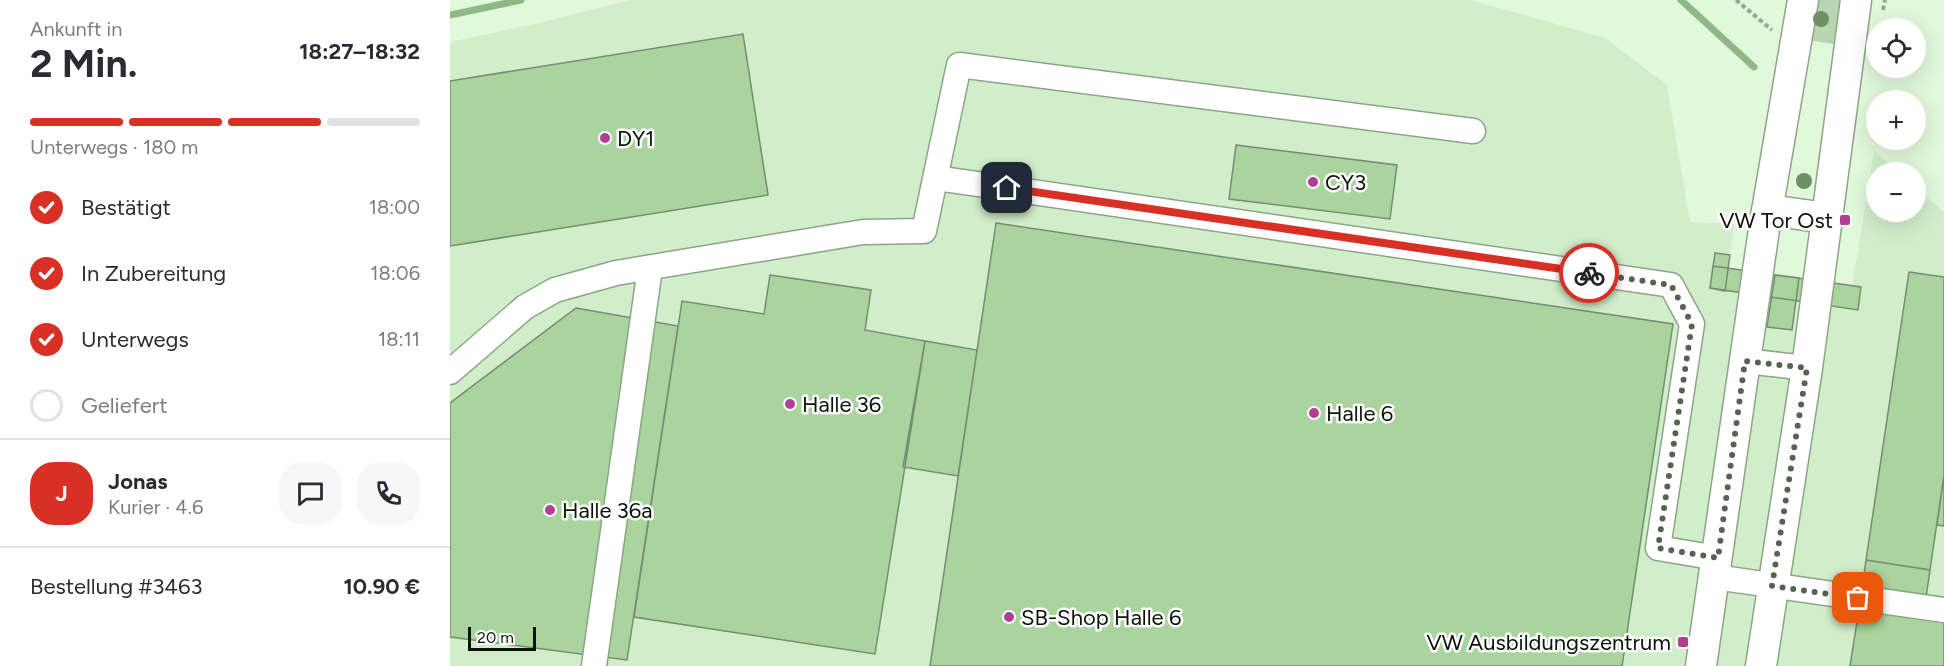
<!DOCTYPE html>
<html lang="de">
<head>
<meta charset="utf-8">
<style>
	body { margin:0; font-family:Figtree,sans-serif; background:#f7f7f7; color:#2b2b33; height:100vh; display:flex; flex-direction:column; font-size:22px; white-space:nowrap }
	* { box-sizing:border-box; margin:0 }
	p { font-size:20px; color:#7c7c81 }
	.icon { flex:none; width:33px; height:33px; fill:none; stroke:currentColor; stroke-width:2; stroke-linecap:round; stroke-linejoin:round }
	.map { position:relative; flex:1; overflow:hidden }
	.side { display:flex; flex-direction:column; background:#fff; width:450px }
	.side>* { flex:none }
	.fabs { position:absolute; left:1416px; top:18px; display:grid; gap:12px }
	.fabs a { display:grid; place-items:center; width:60px; height:60px; border-radius:50%; background:#fff; box-shadow:0 6px 24px #0002; font-size:30px }
	.scale { position:absolute; left:18px; bottom:15px; width:68px; box-sizing:border-box; padding-left:6px; border:3px solid #0b1309; border-top:0; font-size:16px; line-height:21px; white-space:nowrap; color:#0b1309; -webkit-text-stroke:4px #fdfdfd; paint-order:stroke }
	.pin { position:absolute; display:grid; place-items:center; width:51px; height:51px; color:#fff; margin:-26px; border-radius:12px; box-shadow:0 3px 9px #0006 }
	.courier { position:absolute; display:grid; place-items:center; width:60px; height:60px; margin:-30px; border:4px solid #d93025; border-radius:50%; background:#fff; color:#222; box-shadow:0 2px 8px #0007 }
	.head em { font-style:normal; font-weight:700 }
	.head div { display:flex; flex-direction:column-reverse }
	.head { display:flex; align-items:center; justify-content:space-between; height:102px; padding:0 30px }
	h1 { font-size:39px; font-weight:700; line-height:45px }
	.bar { display:grid; grid-template-columns:repeat(4,1fr); gap:9px 6px; align-content:center; height:72px; padding:0 30px }
	.bar i { height:8px; border-radius:4px; background:#e1e1e2 }
	.bar .selected { background:#d93025 }
	.bar p { grid-column:span 4 }
	.line { display:flex; align-items:center; gap:15px; padding:0 30px; border-top:2px solid #e1e1e2 }
	.line div { flex:1 }
	.round { display:grid; place-items:center; flex:none; width:63px; height:63px; border-radius:24px; background:#f7f7f7 }
	ol { padding:0 30px; list-style:none }
	li { display:flex; align-items:center; gap:18px; height:66px }
	li p { margin-inline-start:auto }
	li .icon { padding:6px; border-radius:50%; background:#d93025; color:#fff; stroke-width:4 }
	li:last-child { color:#7c7c81 }
	li i { width:33px; height:33px; border:3px solid #e1e1e2; border-radius:50% }
	main { display:flex; flex:1; min-height:0 }
	.map>svg:first-child { display:block }
	.built { fill:#d1eeca }
	.green { fill:#b8d5b1 }
	.lines { fill:none; stroke-linecap:round; stroke-linejoin:round }
	.stream { stroke:#8fb984; stroke-width:7 }
	.building { fill:#a9d49e; stroke:#768c71; stroke-width:1.5 }
	.minor-casing { stroke:#8ea488; stroke-width:27 }
	.tertiary-casing { stroke:#8ea488; stroke-width:33 }
	.path { stroke:#95a790; stroke-width:4; stroke-dasharray:4.5 3; stroke-linecap:butt }
	.minor { stroke:#fff; stroke-width:24 }
	.tertiary { stroke:#fff; stroke-width:30 }
	.tree { fill:#6e8f63 }
	.done { stroke:#566352; stroke-width:6; stroke-dasharray:0 10.8 }
	.route { stroke:#d93025; stroke-width:8 }
	.poi-dot { fill:#b33d93; stroke:#fdfdfd; stroke-width:2 }
	.labels { text-anchor:middle; dominant-baseline:central; stroke-width:5; stroke-linejoin:round; paint-order:stroke }
	.poi-label { font-size:22px; fill:#0b1309; stroke:#fdfdfd; text-anchor:start }
</style>
</head>
<body>
<main>
<section class="side">
<div class="head"><div><h1>2 Min.</h1><p>Ankunft in</p></div><em>18:27–18:32</em></div>
<div class="bar"><i class="selected"></i><i class="selected"></i><i class="selected"></i><i></i><p>Unterwegs · 180 m</p></div>
<ol>
<li><svg class="icon" aria-label="check" viewBox="0 0 24 24"><path d="M5 12l5 5 9-10"/></svg>Bestätigt<p>18:00</p></li>
<li><svg class="icon" aria-label="check" viewBox="0 0 24 24"><path d="M5 12l5 5 9-10"/></svg>In Zubereitung<p>18:06</p></li>
<li><svg class="icon" aria-label="check" viewBox="0 0 24 24"><path d="M5 12l5 5 9-10"/></svg>Unterwegs<p>18:11</p></li>
<li><i></i>Geliefert</li>
</ol>
<div class="line" style="height:108px"><b class="round" style="background:#d93025;color:#fff">J</b><div><b>Jonas</b><p>Kurier · 4.6</p></div><a class="round"><svg class="icon" aria-label="chat" viewBox="0 0 24 24"><path d="M4 5h16v11H9l-5 4z"/></svg></a><a class="round"><svg class="icon" aria-label="phone" viewBox="0 0 24 24"><path d="M5 4h4l2 5-3 2q2 4 5 5l2-3 5 2v4C11 20 4 13 5 4z"/></svg></a></div>
<div class="line" style="height:78px"><div>Bestellung #3463</div><b>10.90 €</b></div>
</section>
<div class="map">
<svg width="1494" height="666" viewBox="0 0 1494 666">
	<rect width="100%" height="100%" fill="#e1f8db"/>
	<path class="built" d="M180,0h841l134,38 62,47 23,137 44,2 -6,47 124,17 22,-137 24,21h-22v40h40v-24l28,24v454h-1494v-624l89,-19z"/>
	<path class="green" d="M1364,0h34l-8,45 -33,-5z"/>
	<g class="lines">
		<path class="stream" d="M1231,0l73,67
			M0,15l71,-15"/>
	</g>
	<path class="building" d="M293,34l25,161 -318,51v-165z
		M786,145l161,20 -7,54 -161,-20z
		M546,223l677,101 -51,342h-692z
		M1265,253l15,2 -5,36 -15,-3z
		M1263,266l148,21 -3,23 -148,-22z
		M1459,272l35,5v198l-14,95 -64,-10z
		M320,275l101,15 -6,40 60,11 -50,313 -241,-37 48,-316 82,13z
		M1325,275l24,3 -7,52 -25,-3z
		M126,308l102,18 -51,334 -177,-23v-234z
		M475,341l52,9 -19,126 -55,-9z
		M1494,475v51l-7,-1z
		M1416,560l64,10 -7,49 -64,-10z
		M1409,609l85,13v44h-94z"/>
	<g class="lines">
		<g class="minor-casing">
			<path id="minor" d="M486,178l735,107 21,39 -34,224 59,10
				M1295,361l62,7
				M0,372l75,-65 30,-17 61,-17 247,-41 61,-1 35,-166 514,66
				M1265,577l229,33
				M144,666l56,-398"/>
		</g>
		<g class="tertiary-casing">
			<path id="tertiary" d="M1317,210l60,8
				M1251,666l63,-437 39,-229
				M1311,666l46,-298 49,-368"/>
		</g>
		<path class="path" d="M1286,0l36,30
			M1433,10l2,-10"/>
		<use href="#minor" class="minor"/>
		<use href="#tertiary" class="tertiary"/>
	</g>
	<g class="tree">
		<circle cx="1371" cy="19" r="8"/>
		<circle cx="1354" cy="181" r="8"/>
	</g>
	<g class="lines">
		<path class="done" d="M1139,273l82,12 21,39 -34,224 60,10 27,-197 62,7 -35,218 86,12"/>
		<path class="route" d="M557,188l582,85"/>
	</g>
	<g class="poi-dot">
		<circle cx="155" cy="138" r="6"/>
		<circle cx="863" cy="182" r="6"/>
		<rect x="1389" y="214" width="12" height="12" rx="3"/>
		<circle cx="340" cy="404" r="6"/>
		<circle cx="864" cy="413" r="6"/>
		<circle cx="100" cy="510" r="6"/>
		<circle cx="559" cy="617" r="6"/>
		<rect x="1227" y="636" width="12" height="12" rx="3"/>
	</g>
	<g class="labels">
		<g class="poi-label">
			<text x="167" y="138">DY1</text>
			<text x="875" y="182">CY3</text>
			<text x="1383" y="220" text-anchor="end">VW Tor Ost</text>
			<text x="352" y="404">Halle 36</text>
			<text x="876" y="413">Halle 6</text>
			<text x="112" y="510">Halle 36a</text>
			<text x="571" y="617">SB-Shop Halle 6</text>
			<text x="1221" y="642" text-anchor="end">VW Ausbildungszentrum</text>
		</g>
	</g>
</svg>
<div class="fabs">
<a><svg class="icon" aria-label="locate" viewBox="0 0 24 24"><circle cx="12" cy="12" r="6"/><path d="M12 2v4M12 18v4M2 12h4M18 12h4"/></svg></a>
<a>+</a>
<a>−</a>
</div>
<div class="scale">20 m</div>
<div class="pin" style="left:1408px;top:598px;background:#ea580c"><svg class="icon" aria-label="bag" viewBox="0 0 24 24"><path d="M5 8h14l-1 12H6zM9 8a3 3 0 0 1 6 0"/></svg></div>
<div class="pin" style="left:557px;top:188px;background:#1f2937"><svg class="icon" aria-label="home" viewBox="0 0 24 24"><path d="M3 11l9-7 9 7M6 9v11h12V9"/></svg></div>
<div class="courier" style="left:1139px;top:273px"><svg class="icon" aria-label="bike" viewBox="0 0 24 24"><circle cx="6" cy="16" r="4"/><circle cx="18" cy="16" r="4"/><path d="M6 16l4-8h5l3 8M10 8l3 8H6M13 5h3"/></svg></div>
</div>
</main>
</body>
</html>
